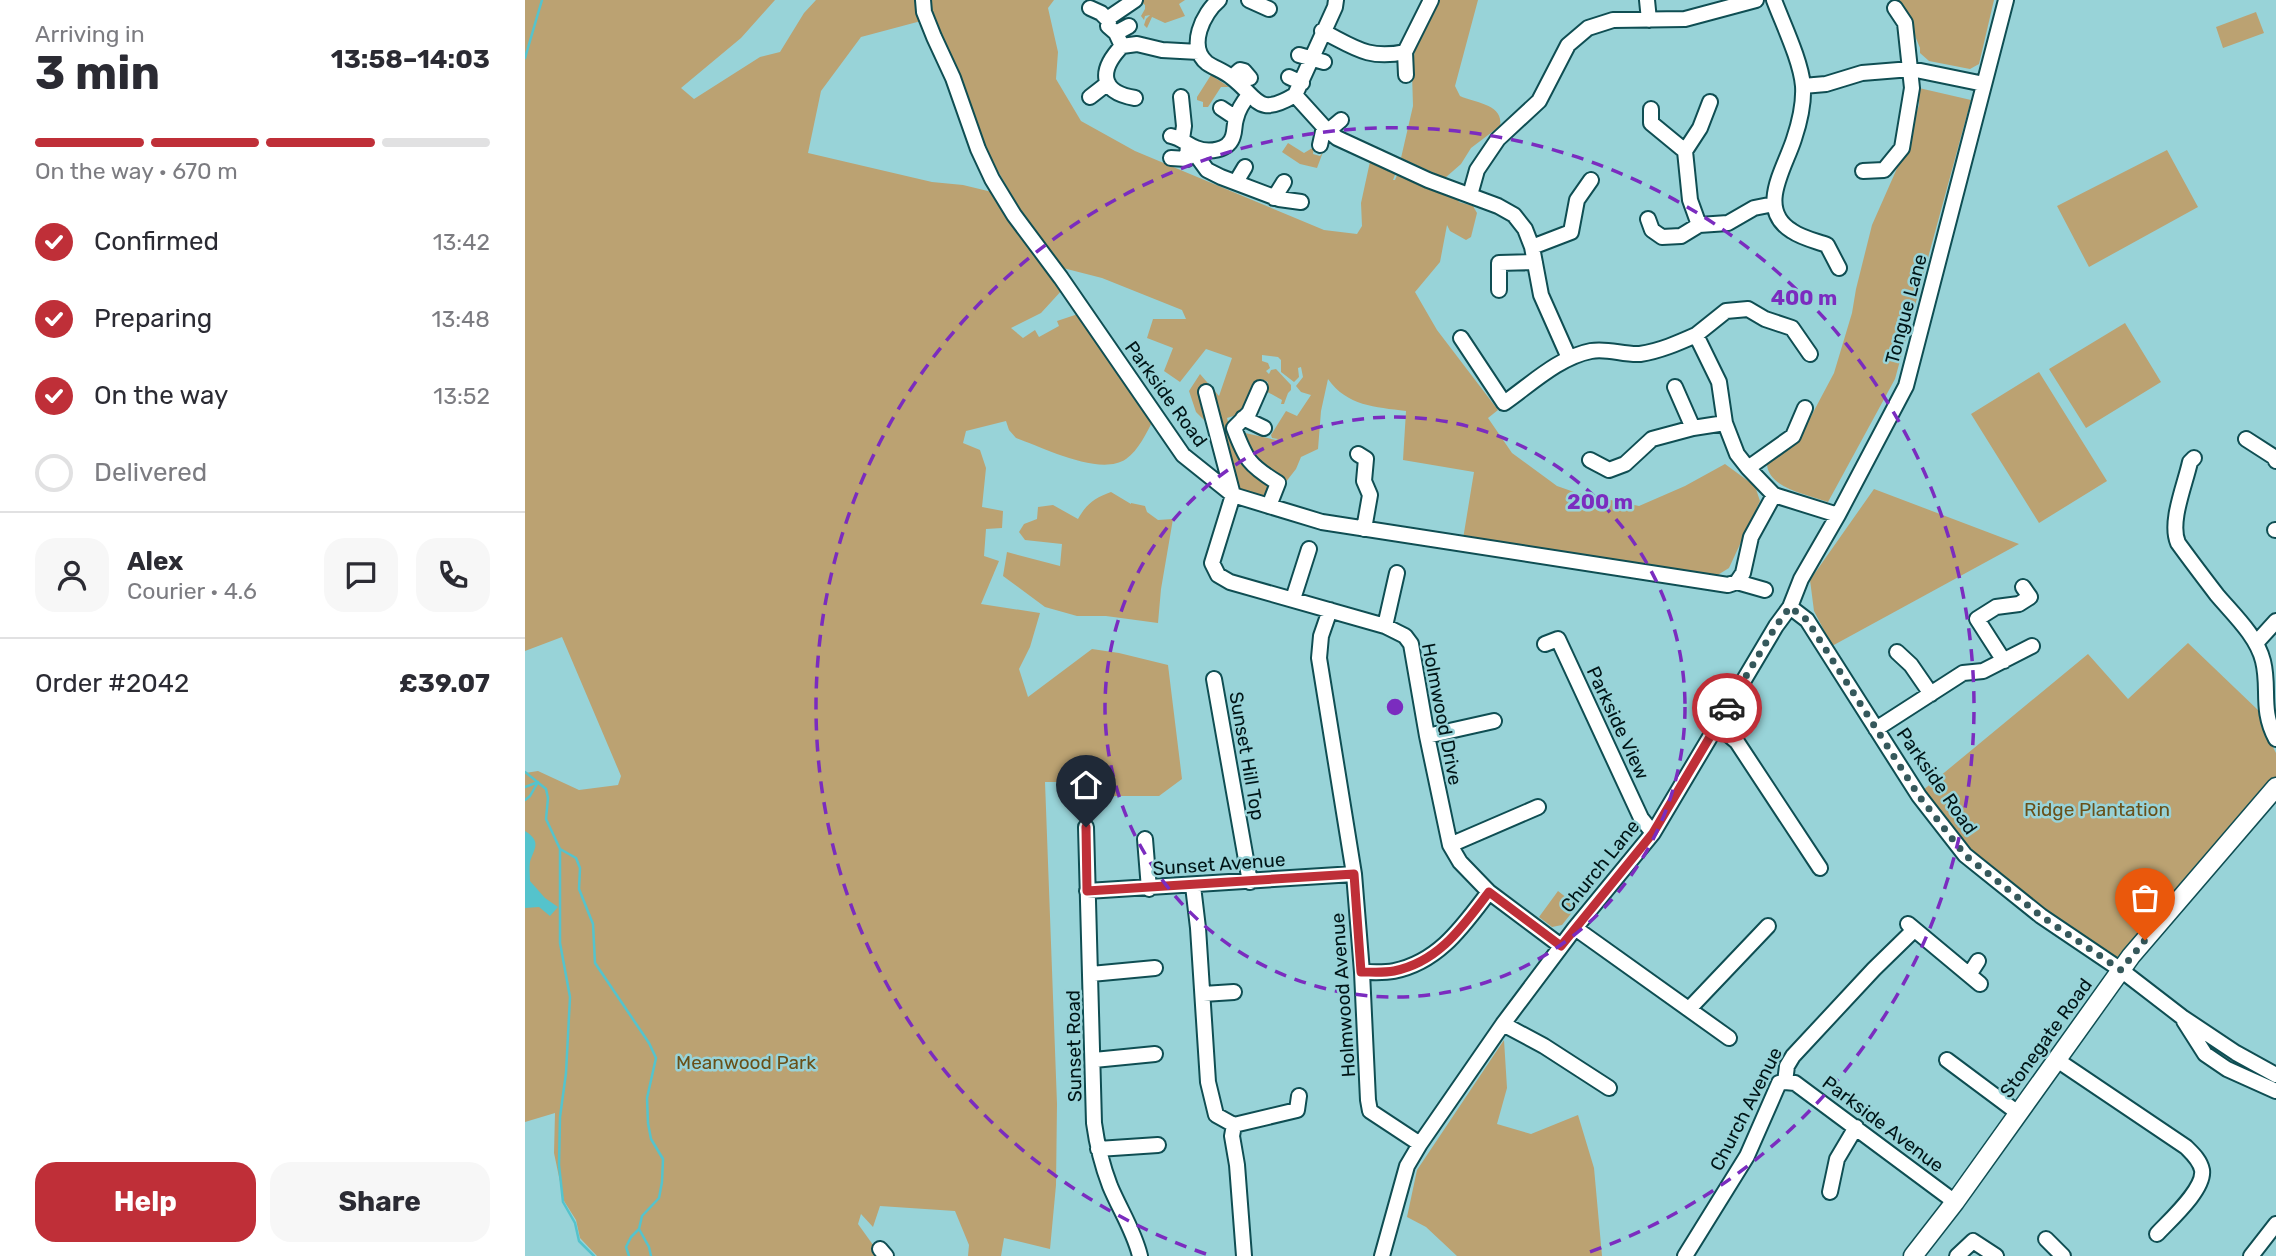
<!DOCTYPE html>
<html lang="en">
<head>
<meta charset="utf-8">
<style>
	body { margin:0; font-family:Rubik,sans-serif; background:#f7f7f7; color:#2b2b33; height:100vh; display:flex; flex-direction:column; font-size:26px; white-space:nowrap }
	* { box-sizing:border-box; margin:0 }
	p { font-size:23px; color:#7c7c81 }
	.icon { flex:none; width:38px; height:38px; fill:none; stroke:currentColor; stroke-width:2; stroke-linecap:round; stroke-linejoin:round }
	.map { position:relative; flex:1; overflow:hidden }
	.side { display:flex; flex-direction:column; background:#fff; width:525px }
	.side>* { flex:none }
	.pin { position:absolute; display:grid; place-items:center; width:60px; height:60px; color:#fff; margin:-72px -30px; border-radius:50% 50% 50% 0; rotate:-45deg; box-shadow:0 0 7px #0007 }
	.pin .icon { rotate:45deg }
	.courier { position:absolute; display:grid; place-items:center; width:70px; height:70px; margin:-35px; border:5px solid #bf2f38; border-radius:50%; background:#fff; color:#222; box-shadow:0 2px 9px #0007 }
	.overview em { font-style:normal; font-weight:700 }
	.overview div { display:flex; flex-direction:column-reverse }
	.overview { display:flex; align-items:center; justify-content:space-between; height:119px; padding:0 35px }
	h1 { font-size:46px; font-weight:700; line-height:52px }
	.bar { display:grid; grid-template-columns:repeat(4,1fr); gap:10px 7px; align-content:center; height:84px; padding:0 35px }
	.bar i { height:9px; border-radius:5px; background:#e1e1e2 }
	.bar .active { background:#bf2f38 }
	.bar p { grid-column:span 4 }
	.line { display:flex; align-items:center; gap:18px; padding:0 35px; border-top:2px solid #e1e1e2 }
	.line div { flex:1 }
	.round { display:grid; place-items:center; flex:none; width:74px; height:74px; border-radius:21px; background:#f7f7f7 }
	ol { padding:0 35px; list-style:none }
	li { display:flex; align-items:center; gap:21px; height:77px }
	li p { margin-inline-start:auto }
	li .icon { padding:7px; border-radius:50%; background:#bf2f38; color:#fff; stroke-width:4 }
	li:last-child { color:#7c7c81 }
	li i { width:38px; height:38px; border:4px solid #e1e1e2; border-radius:50% }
	.action { display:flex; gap:14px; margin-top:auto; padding:14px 35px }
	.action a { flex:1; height:80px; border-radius:21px; background:#bf2f38; color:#fff; font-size:28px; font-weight:700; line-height:80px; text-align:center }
	.action a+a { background:#f7f7f7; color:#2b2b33 }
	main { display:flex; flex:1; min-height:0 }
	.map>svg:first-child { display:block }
	.green { fill:#bba272; fill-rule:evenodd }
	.water { fill:#55c3cc }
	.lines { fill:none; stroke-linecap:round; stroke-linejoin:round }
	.stream { stroke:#55c3cc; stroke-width:2.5 }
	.minor-casing { stroke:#0f4e53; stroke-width:18 }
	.major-casing { stroke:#0f4e53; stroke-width:21 }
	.minor { stroke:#fff; stroke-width:14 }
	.major { stroke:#fff; stroke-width:18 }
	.done { stroke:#35585b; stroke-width:7; stroke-dasharray:0 12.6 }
	.route { stroke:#bf2f38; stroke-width:9 }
	.ring { fill:none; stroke:#7b2cbf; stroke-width:3.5; stroke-dasharray:12 9 }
	.labels { text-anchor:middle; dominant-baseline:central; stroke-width:5; stroke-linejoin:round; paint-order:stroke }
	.street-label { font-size:19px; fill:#001517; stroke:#98d3d8 }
	.park-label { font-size:19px; fill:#695019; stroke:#98d3d8 }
	.centre { fill:#7b2cbf; stroke:#98d3d8; stroke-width:3.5 }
	.ring-label { font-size:21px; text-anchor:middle; font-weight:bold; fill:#7b2cbf; stroke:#98d3d8; stroke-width:5; stroke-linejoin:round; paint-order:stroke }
</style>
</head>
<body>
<main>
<section class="side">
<div class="overview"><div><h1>3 min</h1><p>Arriving in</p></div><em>13:58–14:03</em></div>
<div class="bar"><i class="active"></i><i class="active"></i><i class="active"></i><i></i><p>On the way · 670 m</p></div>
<ol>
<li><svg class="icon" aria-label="check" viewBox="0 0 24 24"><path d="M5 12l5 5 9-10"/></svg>Confirmed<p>13:42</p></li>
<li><svg class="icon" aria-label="check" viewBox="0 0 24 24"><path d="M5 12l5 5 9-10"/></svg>Preparing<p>13:48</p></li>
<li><svg class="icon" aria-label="check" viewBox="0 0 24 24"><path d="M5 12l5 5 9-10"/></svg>On the way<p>13:52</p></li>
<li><i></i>Delivered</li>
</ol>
<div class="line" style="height:126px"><a class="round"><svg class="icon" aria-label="person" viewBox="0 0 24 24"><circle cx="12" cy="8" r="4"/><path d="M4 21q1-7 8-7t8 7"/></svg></a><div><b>Alex</b><p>Courier · 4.6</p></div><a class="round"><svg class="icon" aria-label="chat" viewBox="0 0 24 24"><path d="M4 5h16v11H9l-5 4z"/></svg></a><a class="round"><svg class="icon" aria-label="phone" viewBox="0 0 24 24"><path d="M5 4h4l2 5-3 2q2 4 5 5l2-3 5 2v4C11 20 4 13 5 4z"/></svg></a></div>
<div class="line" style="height:91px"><div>Order #2042</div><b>£39.07</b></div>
<div class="action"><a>Help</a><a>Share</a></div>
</section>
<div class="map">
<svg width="1751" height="1256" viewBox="0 0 1751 1256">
	<rect width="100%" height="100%" fill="#98d3d8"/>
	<path class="green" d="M0,0h250l-34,38 -60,50 13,11 66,-42 20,-5 24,-39 12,-13h238l-6,8 10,44 -2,27 25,42 54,30 189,79 33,4 5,-8 -1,-23 10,-46 25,15 -3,8h2l3,-7 58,22 3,7 14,4 4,7 -6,24 -5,3 -16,-9 -3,-6 -7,37 -25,30 22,38 61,80 -10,8 24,35 45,33 20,7 62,13 46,-20 40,-22 30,22 5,15 -31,67 -13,8 -253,-37 11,-67 -71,-12 3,-49c-31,-4 -59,-5 -78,-32l-7,32 -3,38 -17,8 -5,12 -18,23 -22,5 -21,-10 -18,-67 -10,3 -11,-11 -7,-21 11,-17 19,22 13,-38 -26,-9 -26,33 -16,-11 9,-23 -26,-10 6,-19h33l-4,-9 -80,-32 -43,-11c-56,-76 -96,-162 -138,-246l-60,16 -40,54 -13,62 124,29 31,3 29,7 71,97 -22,24 -30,15 12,10 12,-8 4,7 20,-11 -2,-5 24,-8 73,106c-8,14 -15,31 -28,40 -26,18 -84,-12 -110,-21l-7,-8 -3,-9 -40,10 -3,12 17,7 6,18 -4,39 21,4 -1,17 -16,1 -2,27 15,5 -18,43 59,9 -10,34 -11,22 9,28 64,-48 27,4 49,12 14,114 -23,17h-50l-19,-16 -28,-4 -1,6h-16l12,322 -1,81 -6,64 -46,-11 -3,18h-33l1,-11 -14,-34 -75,-5 -7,21 -12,-13 -3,10 23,32h-284l-17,-18 -4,-18 -12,-19 -10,-48 1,-40 -30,9v-349l13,-2 41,19 39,-5 3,-9 -59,-139 -37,14zM737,355l16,2 3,3v12l13,10 5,-5 -1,-9 3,-1 2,10 -7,9 5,6 10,3 -14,21 -11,-5 -15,24 1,3 6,1 -2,1 -31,-7h-14l-4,-15 13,-4 21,-35 7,3 -4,8 18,10 -1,4h3l4,-11 3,-3v-5l-15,-16 -5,1 -2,4 -3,-3 4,-3 -2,-5 -6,-2z
		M619,0h41l-6,4 6,12 -20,7 -13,-6 -5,11 -3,-3 2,-6 4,-4 -5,1 -1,4 -3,-4 4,-7v-4l-4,-3z
		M914,0h39l-23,86 5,10c15,7 44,8 40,30l-29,22 -10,16 -16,14 -44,-20 12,-52 -1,-33 3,-25 8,-23z
		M1370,0h99l-15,64 -9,5 -41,-8 -9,-8v-5l-16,-39z
		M1731,12l8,21 -41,15 -7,-21z
		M686,75l18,12h-8l-13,20h-5v-5l-6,-2v-3z
		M1394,88l52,12 -76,279 -67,123c-21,-8 -63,-14 -61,-41l32,-22 35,-66 18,-60 4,-24 16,-64 30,-68 17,-52z
		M763,143l16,10 10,-6 -1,7 7,2 3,-4 -6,16 -17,-4 -18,-12z
		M1642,150l31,57 -109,60 -32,-61z
		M1600,323l36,59 -75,46 -37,-59z
		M1514,372l68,109 -68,42 -68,-109z
		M1349,489l145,55 -187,102 -18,-35 -4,-31z
		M586,492l20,12v-1l14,3 2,6 11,8 15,-1 -12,70 -3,34 -52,-7h-29l-32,-9 -42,-31 4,-24 53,14 2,-22 -37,-4 -6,-8 5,-8 13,-5 1,-12 15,-2 25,14c9,-16 17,-21 33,-27z
		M1663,643l71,68 3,15 14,27v24l-155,183 -78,-47 -74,-63 -47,-59 166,-137 40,45z
		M1033,891l19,15 -15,19 -10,2 -13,-10z
		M979,1040l3,48 -10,36 34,10 47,-19 16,53 8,88h-145l-31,-29 -19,-10 10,-47z"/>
	<path class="water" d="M0,831c18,11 8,19 5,31 -1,5 0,13 0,19l15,17 13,9 -8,9 -11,-9 -14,1z"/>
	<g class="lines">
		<path class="stream" d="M0,58l17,-58
			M0,772l21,17 2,9 -2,21 14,30 16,9 4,10 -1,21 14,35 2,39 54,80 7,15 -9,40 1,25 3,16 12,20 -1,23 -3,16 -17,18 -3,13 10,18 2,9
			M0,787l13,-5
			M0,800l5,-4 8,-14
			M35,849v94l10,54 -4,76 -6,44 -1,48 4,37 12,21 4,18 15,15
			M104,1256l-3,-9 5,-10 8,-8"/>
		<g class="minor-casing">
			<path id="minor" d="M398,0l1,12 10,25 19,41 25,71 14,30 22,36 47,63 122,177 50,40 89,27 406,63 9,-3 6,-9 8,-36 23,-42
				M610,0l-25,17 -2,9 8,7 6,13c-23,24 -23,46 13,52
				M694,0c-16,13 -32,47 -12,63 7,5 17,8 24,14 28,21 25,41 64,18l29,32 13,11 91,42 70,26 16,9 11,14 7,18 9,48 28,63
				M724,0l20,9
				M1122,0l2,20
				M1249,0c9,24 27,61 29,86 1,17 -4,38 -9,53 -9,29 -38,70 -2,92 10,7 24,10 35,14l12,23
				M565,8l11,5 8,8
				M797,31c32,16 46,29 83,21l26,-52
				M591,33l13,-7
				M597,46l15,-2 25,6 37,2
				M880,52l1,23
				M774,55l25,7
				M707,77l8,-7 4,1 6,7
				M764,77l13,6
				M1278,86l23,-2 36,-11 49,-4 73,15
				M770,95l40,-88 1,-7
				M565,97l18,-14
				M656,97l3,29 -2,13
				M696,108l15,10
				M1126,109v14l34,28 5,49 9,25
				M803,131l13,-11
				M646,136c10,2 15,8 25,12 12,5 33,3 37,-12 2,-6 1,-11 3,-17 2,-9 7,-17 13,-24
				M795,145l4,-18
				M673,149l1,10 8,11 14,7 58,22 22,3
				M1160,151l15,-23 10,-26
				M646,158l16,1 1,-15
				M1338,171l21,-1 18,-22 10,-60 -7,-65 -10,-15
				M711,182l9,-15
				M945,195l7,-25 21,-31 41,-38 29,-56 20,-17 25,-8 72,-1 71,-19
				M749,198l10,-16
				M1123,219l4,11 10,7 19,-1 18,-11 29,-2 26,-15 20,-4
				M1007,247l39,-15 6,-32 14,-20
				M974,290v-27l36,-1
				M1171,335l30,-24 22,-2 17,10 27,9 18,26
				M936,338l43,65c26,-18 55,-46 87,-52 17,-3 32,4 49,3 20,-3 38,-11 56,-19l23,47 6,41 12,31 11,14 26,27 64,20
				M1150,387l18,41
				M735,388l-11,25 -15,15c12,32 15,37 44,55l-9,23
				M681,392l27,103 -21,68 6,12 12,7 155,44 20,10 6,8 16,92 23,109 10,17 29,30 72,54
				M718,418l21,10
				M1721,439l28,18 2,4
				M833,454l8,5 -2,22 6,14 -6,34
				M1669,458l-4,4c-5,23 -21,60 -12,81 13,18 26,35 39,52 16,19 40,41 46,66 7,28 -3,48 13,78
				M1065,460l19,10 16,-6 27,-25 41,-11 32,-5
				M1223,468l45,-32 12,-28
				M1750,530h1
				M1212,582l28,8
				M768,599l16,-50
				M1265,607l17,13 112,176 46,59 76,61 80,54 61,47 54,36 40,22
				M805,610l-9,26 -2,22 35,216 8,98 6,128 2,11 50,33
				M860,626l12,-53
				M1731,643l20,-22
				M1020,644l13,-5 83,179 12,15
				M1372,652l14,13 20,29
				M1479,661l-27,-42 19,-12 23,-3 11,-7 -7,-10
				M689,679l36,203
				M1192,725l20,17 83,126
				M1351,729l87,-56 20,-2 49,-25
				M902,736l67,-15
				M561,827l8,296c3,22 8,42 16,63 10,24 24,45 30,70
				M620,839l4,50
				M925,845l88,-38
				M668,886l5,42 10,154 8,33 18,10 -2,11 5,29 7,91
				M562,891l267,-17
				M1383,924l72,60
				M1050,928l154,110
				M837,972c10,0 22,1 32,-1 45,-9 69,-45 95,-79
				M566,974l64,-6
				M1444,975l9,-14
				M678,994l31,-2
				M1164,1009l79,-83
				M1659,1021l21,33 22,15 49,22
				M978,1024l41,22 65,42
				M569,1060l61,-6
				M1422,1060l71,53
				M1532,1060l129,87c6,6 14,13 16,23 3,19 -32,50 -45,64
				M1260,1082l10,1 160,119
				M709,1125l63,-15 2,-14
				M573,1149l60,-4
				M1305,1192l7,-33 19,-32
				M1521,1239l17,17
				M355,1249l6,7
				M857,1256l25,-90 13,-22 83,-120 72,-96 78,-95 123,-207 14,-19 11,-28 37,-64 68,-129 100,-386
				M1160,1256l62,-100 32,-73 6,-1 2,-16 6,-10 81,-87 40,-39
				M1432,1256l16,-15 23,15
				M1726,1256l25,-32"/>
		</g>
		<g class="major-casing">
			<path id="major" d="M1388,1256l42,-54 176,-246 145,-169"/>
		</g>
		<use href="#minor" class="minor"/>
		<use href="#major" class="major"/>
	</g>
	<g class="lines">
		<path class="done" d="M1202,708l49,-82 14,-19 17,13 112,176 46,59 76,61 80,54 24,-30"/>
		<path class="route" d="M561,827l1,64 267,-17 7,98c11,0 23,1 33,-1 45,-9 69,-45 95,-79l72,54 92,-113 74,-125"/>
	</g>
	<g class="ring">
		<circle cx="870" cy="707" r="290"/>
		<path d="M681 1254A579 579 0 1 1 1059 1254"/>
	</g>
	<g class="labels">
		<g class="street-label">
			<text transform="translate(1381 309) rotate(-75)">Tongue Lane</text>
			<text transform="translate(641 394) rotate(54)">Parkside Road</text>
			<text transform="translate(917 714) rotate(79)">Holmwood Drive</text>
			<text transform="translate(1093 723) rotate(65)">Parkside View</text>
			<text transform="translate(722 756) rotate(80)">Sunset Hill Top</text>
			<text transform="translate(1412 781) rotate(55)">Parkside Road</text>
			<text transform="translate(694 864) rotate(-4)">Sunset Avenue</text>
			<text transform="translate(1075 866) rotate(-51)">Church Lane</text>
			<text transform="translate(818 995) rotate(-94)">Holmwood Avenue</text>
			<text transform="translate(1521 1038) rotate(-54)">Stonegate Road</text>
			<text transform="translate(549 1046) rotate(-91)">Sunset Road</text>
			<text transform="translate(1221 1109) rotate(-63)">Church Avenue</text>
			<text transform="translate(1358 1124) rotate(37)">Parkside Avenue</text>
		</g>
		<g class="park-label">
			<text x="1572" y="809">Ridge Plantation</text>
			<text x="221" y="1062">Meanwood Park</text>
		</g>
	</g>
	<circle cx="870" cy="707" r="10" class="centre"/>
	<g class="ring-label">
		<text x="1279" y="305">400 m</text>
		<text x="1075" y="509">200 m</text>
	</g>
</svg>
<div class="pin" style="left:1620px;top:940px;background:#ea580c"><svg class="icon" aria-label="bag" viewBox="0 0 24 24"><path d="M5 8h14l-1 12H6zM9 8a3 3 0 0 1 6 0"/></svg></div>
<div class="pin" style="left:561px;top:827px;background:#1f2937"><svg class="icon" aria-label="home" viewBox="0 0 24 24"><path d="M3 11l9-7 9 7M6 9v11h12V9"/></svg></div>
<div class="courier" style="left:1202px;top:708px"><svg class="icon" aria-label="car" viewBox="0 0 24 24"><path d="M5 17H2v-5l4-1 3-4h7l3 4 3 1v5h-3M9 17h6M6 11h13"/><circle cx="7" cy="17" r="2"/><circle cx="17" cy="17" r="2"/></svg></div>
</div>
</main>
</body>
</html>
